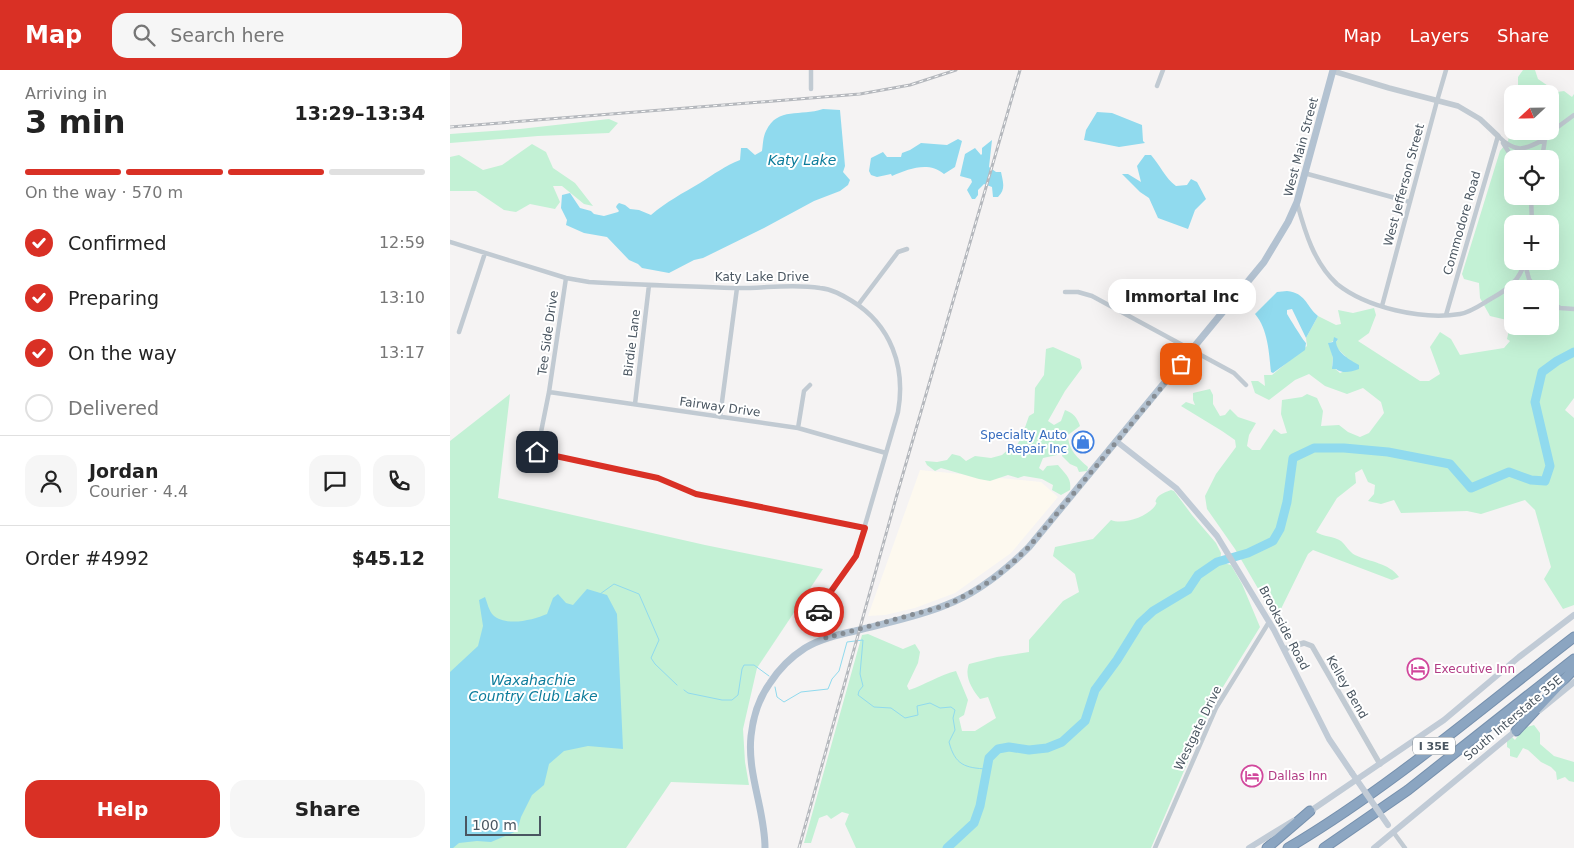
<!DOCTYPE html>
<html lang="en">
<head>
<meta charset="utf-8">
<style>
	body { margin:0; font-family:"DejaVu Sans",sans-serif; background:#f6f6f6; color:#222; height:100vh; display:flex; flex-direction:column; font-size:19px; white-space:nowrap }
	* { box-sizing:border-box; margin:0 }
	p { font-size:16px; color:#767676 }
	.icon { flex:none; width:28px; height:28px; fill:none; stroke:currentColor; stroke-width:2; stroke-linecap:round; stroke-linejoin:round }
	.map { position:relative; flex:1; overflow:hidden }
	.panel { display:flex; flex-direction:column; background:#fff; width:450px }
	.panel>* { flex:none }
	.needle { width:32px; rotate:248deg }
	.buttons { position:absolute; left:1054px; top:15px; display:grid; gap:10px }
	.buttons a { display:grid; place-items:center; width:55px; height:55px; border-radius:10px; background:#fff; box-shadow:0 5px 20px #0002; font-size:25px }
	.scale { position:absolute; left:15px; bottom:12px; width:76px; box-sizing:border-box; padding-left:5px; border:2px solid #4a5661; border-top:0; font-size:14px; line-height:18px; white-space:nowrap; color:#4a5661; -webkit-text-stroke:4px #fff; paint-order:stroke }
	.pin { position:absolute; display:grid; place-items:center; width:42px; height:42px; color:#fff; margin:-21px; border-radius:10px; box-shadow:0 2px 8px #0006 }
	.courier { position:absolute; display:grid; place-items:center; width:50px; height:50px; margin:-25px; border:4px solid #d93025; border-radius:50%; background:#fff; color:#222; box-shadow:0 1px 6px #0007 }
	.bubble { position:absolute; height:35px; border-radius:15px; background:#fff; box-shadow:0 5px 20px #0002; font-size:16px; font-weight:700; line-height:35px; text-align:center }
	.head em { font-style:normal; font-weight:700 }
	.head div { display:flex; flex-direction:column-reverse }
	.head { display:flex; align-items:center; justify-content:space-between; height:85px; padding:0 25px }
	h1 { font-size:32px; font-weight:700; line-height:38px }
	.bar { display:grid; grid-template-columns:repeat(4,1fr); gap:8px 5px; align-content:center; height:60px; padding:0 25px }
	.bar i { height:6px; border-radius:4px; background:#e0e0e0 }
	.bar .active { background:#d93025 }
	.bar p { grid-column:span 4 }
	.line { display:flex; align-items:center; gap:12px; padding:0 25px; border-top:1px solid #e0e0e0 }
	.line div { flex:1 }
	.round { display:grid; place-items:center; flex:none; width:52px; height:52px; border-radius:15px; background:#f6f6f6 }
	ol { padding:0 25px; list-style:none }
	li { display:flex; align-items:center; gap:15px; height:55px }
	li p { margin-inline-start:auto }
	li .icon { padding:5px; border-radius:50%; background:#d93025; color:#fff; stroke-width:4 }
	li:last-child { color:#767676 }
	li i { width:28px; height:28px; border:2px solid #e0e0e0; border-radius:50% }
	.cta { display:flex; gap:10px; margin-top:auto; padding:10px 25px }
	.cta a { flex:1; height:58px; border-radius:15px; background:#d93025; color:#fff; font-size:20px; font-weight:700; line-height:58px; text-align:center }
	.cta a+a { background:#f6f6f6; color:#222 }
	header { display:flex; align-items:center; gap:30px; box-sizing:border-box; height:70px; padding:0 25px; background:#d93025; color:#fff }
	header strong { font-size:24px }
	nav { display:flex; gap:28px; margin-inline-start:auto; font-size:18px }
	.search { width:350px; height:45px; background:#f6f6f6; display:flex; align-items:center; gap:12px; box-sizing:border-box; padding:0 18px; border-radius:15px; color:#767676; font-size:19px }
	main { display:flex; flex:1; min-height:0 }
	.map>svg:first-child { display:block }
	.commercial { fill:#fdf9ef }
	.green { fill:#c3f1d5; fill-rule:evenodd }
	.water { fill:#90daee }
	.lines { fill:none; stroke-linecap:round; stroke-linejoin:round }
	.stream { stroke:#90daee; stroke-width:1 }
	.river { stroke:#90daee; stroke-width:9 }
	.motorway-casing { stroke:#7690ad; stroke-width:11 }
	.minor { stroke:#c1cad2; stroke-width:4.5 }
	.tertiary { stroke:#c1cad2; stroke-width:5.5 }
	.secondary { stroke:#c1cbd6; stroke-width:6 }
	.primary { stroke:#b3c2d1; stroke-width:7 }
	.motorway { stroke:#8ba5c1; stroke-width:9 }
	.rail-casing { stroke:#b5b8bd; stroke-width:3 }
	.rail { stroke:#fff; stroke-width:1; stroke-dasharray:4; stroke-linecap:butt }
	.secondary-bridge { stroke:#c1cbd6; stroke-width:6 }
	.done { stroke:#868d94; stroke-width:5; stroke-dasharray:0 9 }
	.route { stroke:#d93025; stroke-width:6 }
	.labels { text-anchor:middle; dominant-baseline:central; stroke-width:4; stroke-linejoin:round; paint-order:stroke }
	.shield { fill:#fff; stroke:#808990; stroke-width:1 }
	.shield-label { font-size:11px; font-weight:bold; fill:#4a5661 }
	.street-label { font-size:12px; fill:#4a5661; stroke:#fff }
	.shop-label { font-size:12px; fill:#366cbe; stroke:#fff; text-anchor:end }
	.hotel-label { font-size:12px; fill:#b23c85; stroke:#fff; text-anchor:start }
	.water-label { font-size:14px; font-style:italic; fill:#0c7c9b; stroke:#fff }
</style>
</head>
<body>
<header>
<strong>Map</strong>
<div class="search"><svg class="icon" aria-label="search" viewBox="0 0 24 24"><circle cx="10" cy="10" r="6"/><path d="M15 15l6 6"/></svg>Search here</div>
<nav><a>Map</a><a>Layers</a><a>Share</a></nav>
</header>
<main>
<section class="panel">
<div class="head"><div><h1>3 min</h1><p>Arriving in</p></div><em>13:29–13:34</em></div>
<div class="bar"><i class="active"></i><i class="active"></i><i class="active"></i><i></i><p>On the way · 570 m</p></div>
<ol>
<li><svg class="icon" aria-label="check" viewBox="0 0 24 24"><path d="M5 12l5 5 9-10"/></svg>Confirmed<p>12:59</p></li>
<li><svg class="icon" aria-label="check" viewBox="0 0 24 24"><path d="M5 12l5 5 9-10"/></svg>Preparing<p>13:10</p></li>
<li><svg class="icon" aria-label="check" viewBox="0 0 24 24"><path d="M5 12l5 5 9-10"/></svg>On the way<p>13:17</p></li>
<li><i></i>Delivered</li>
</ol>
<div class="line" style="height:90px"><a class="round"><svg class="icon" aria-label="person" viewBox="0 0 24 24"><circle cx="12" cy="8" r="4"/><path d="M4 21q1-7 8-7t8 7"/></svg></a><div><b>Jordan</b><p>Courier · 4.4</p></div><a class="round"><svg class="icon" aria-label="chat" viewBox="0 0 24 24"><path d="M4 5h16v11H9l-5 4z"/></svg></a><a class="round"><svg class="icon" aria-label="phone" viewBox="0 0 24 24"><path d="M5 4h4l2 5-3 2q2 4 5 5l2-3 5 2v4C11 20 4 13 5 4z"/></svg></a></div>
<div class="line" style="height:65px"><div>Order #4992</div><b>$45.12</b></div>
<div class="cta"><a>Help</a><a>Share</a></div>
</section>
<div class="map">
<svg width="1124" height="778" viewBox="0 0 1124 778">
	<rect width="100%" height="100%" fill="#f5f3f3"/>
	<path class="commercial" d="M470,400l121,12 17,15 -47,56 -56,40 -40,15 -30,7 -17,1z"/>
	<path class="green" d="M1073,0h12l3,9 19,13 7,-1 8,6 2,-3v304l-9,12 9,8v187l-11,4 -19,-30 7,-12 -16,-57 -10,-10 -44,14 -14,-3 -66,2 -7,-13 -13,4 -13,-3 6,-7 1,-9 -7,-3 -6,-13 -7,4 1,10 -19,15 -21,34c7,5 18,4 25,9 5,4 8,11 14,14 15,7 34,8 44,22l-7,3 -79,-30 -5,4 -30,61 -4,1 -39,-67 -28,-40 -2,-13 11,-22 20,-27 -1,-7 -13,-9 -41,-25 5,-4 9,3 -2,-5v-7l17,-4 3,6v9l7,12 5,-1 5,-6 8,8 18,6 -7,12 -2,11 5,4h8l14,-21 7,5 6,-1 -6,-19 1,-14 20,-3 5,-3 10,4 6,13 -2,15 18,-1 9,7 12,5 9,-4 15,-20 -3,-11 -18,-14 -16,6 -22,-8 -16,-12 -14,6 -26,20 -14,-7 -4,-12h7l7,5 -1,-11h8l35,-29 -1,-8 12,-22 18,9 5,-1 -3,-14 15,3 21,-5 2,7 -7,18 -11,8 62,40h9l11,-7 -10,-27 10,-15 11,7 9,16 44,-7 6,-7 -3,-2 4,-18 -21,-5 -10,-18 -1,-15 -15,-4 -2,-5 38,-123 8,-10 4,-16v6h38v-37h-38l-1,-4 7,-4v-9zM1062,89h38v37h-38zM1062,154h38v37h-38zM1062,219h38v37h-38zM888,269l-2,3v5l10,10 -1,14 -5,2 -8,-7 1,-8 -4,-15z
		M159,49l9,4 -9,10 -71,3 -88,7v-9l70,-5z
		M82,74l14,8 7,16 22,15 18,23 -9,-2 -22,-18h-9l7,16 -5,7 -25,-5 -14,8 -12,-2 -28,-19h-26v-34l9,-2 24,15 19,-5z
		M603,277l27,12 2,9 -17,23 -17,30 6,4 7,-4 4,-11c8,3 12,7 15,16l-12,9c0,15 10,23 20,32l-1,4 -8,1 -2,-5 -7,-3 -8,-8 1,-7 -6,6 -14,3 -4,10 4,3 4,-5 11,-1c7,9 14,13 12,25l-9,5 -9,-5 1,-5 -11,-6 -18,-3 -6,2 -10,-3 -18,6 -11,-2 -38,-11 -6,3 -8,-6 -2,-4 12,1 10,-2 5,-6 8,2 6,5 9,-5 16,2 11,-3 8,-7 7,-3 5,-9 7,-20 5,-3 1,-25 9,-13 2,-26z
		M60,324l-12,104 207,47 118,24 -66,99 -14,61 2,33 4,23 -78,-3 -45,66h-176v-407z
		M721,420l3,1 18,24 24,28 5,10 -1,9 11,3 11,19 18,43 -47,76 -62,145h-295l-11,-24 4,-10 -7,-2 -11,7 -4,-4 -8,3 -8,25h-7l58,-208 6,-1 35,15 12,-5 5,8 -2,11 -11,23 2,4c16,-5 30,-15 47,-19l12,29 -4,15 -5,3 3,13h13l21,-13 -8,-21 -8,2c-8,-10 -16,-22 -11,-35l28,-7 32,-5v-12l34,-39 16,-9 -4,-18 -22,-18 2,-9 38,-8 18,-19c12,5 36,-3 44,-14 4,-6 -2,-1 2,-8 3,-4 9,-6 14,-8z
		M1084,655l6,8v11l14,12 20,6v20l-5,-1 -4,-4 -8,3 -1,-8 -5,-5 -10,-5 -13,-12 -5,-2 -6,10 -7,-2v-7l-3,-2v-6l5,-4 3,3 8,-12z"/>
	<path class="water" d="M373,39l17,1 5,56 -2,6 7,8 -2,5 -8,6 -26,10 -50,27 -61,30 -9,2 -25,13 -27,-5 -4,-4 -9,-4 -22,-23 -23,-4 -18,-8 1,-5 -6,-12 1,-13 8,-2 10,15 11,3 3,3 10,2 14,-4 1,-1 -3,-4 1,-2 2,-2 6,2 5,4 9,1 12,5c15,-13 32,-22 49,-32 14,-9 25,-17 40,-23l1,-12h6l8,7 7,-4c1,-7 1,-14 4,-20 12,-25 34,-14 57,-22z
		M647,42l15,1 30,12 1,16 2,2 -26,4 -35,-7 2,-10z
		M508,69l4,2 -7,26 -11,7c-16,-13 -35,-5 -52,2l-1,-2 -14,3 -6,-2 -2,-4 2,-13 12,-6 4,5h14l1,-4 8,-3 11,-7 26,2z
		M542,70l-3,27 7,5h5c2,10 5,17 -3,25h-5l-1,-10 -8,-3 -6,6v5l-3,4h-3l-5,-9 5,-8 -1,-3 -11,-3 5,-22 10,-6 6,7 1,-1v-6z
		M695,85h6c9,10 14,23 25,31l11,-1 4,-6 6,3 9,17 -11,11 -7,19 -30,-11 -9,-20 -9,-6 -18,-18h6l13,8 -4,-16z
		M837,221c19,2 19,15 31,25l-12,22 -14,-29 -5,1v4c3,5 16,26 19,29l-1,7 -32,23 -2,-1c-2,-19 -3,-43 -16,-58l22,-22z
		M884,267l4,2 -2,3c1,11 14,18 23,23v4c-9,3 -16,5 -23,0h-4l1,-11 -5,-15 5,-1z
		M137,519l20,6 10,19 6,135 -35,-3 -24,5 -15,13 -5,21 -12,10 -11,22 -4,14 -26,11 -14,-1 -18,2 -6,5h-3v-176l28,-26 5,-20 -4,-26 6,-3c2,5 4,14 8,18 13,12 40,5 54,-1l6,-16 5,-4 8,9 7,2z"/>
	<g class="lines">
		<path class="stream" d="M150,524l14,-10 25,10 20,46 -8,18 4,6 22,21
			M325,617l2,10 7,5 17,-10 27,-3 4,-10 7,-8 8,-29 16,-2 -3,34 3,12 -4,5 -1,4 16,12 17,1 14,10 13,-3 -1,-9 13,-3 10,5 11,-1 4,3 -2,8 2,12 -6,12c6,23 16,26 38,27
			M234,620l4,3 34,7h10l6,-5 4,-26 2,-4h10l15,11"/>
		<path class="river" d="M497,778l27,-25 6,-17 9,-48 9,-9 11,-2 20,3 18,-2 15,-6 23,-21 10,-31 22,-30 23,-37 13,-12 35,-21 10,-15 19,-13 31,-9 25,-12 7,-12 7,-27 6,-44 21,-10h30l44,4 62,12 21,24 38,-16 22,8 14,1 5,-15 -15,-64 7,-30 15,-11 17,-9"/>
		<g class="motorway-casing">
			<path id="motorway" d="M1066,661l58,-62
				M817,778l43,-37
				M838,778c100,-59 194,-140 286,-211
				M874,778l84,-58 166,-131"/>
		</g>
		<path class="minor" d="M361,0v19
			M707,16l6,-16
			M1048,66c18,18 26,14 47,3
			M1053,73l10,16
			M1092,89l3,-20 10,-10 19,-14
			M854,103l106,29
			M1081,126l1,28
			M847,133c8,29 17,60 40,81 30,24 85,36 123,30 12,-2 23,-11 34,-17 16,-9 26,-18 31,-36
			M0,172l116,36 23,4c48,3 96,4 144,6 29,1 58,-5 87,0 12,1 22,7 32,13 39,24 54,66 46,111l-42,144 -37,53v12l7,17
			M1075,194l4,15 7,10
			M116,208l-17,114 -12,60 121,26 38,16 169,34
			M615,222h13l14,4 142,77 12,12
			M1100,232l10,6 14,1
			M408,235l40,-53 9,-3
			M932,236l55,-205 9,-31
			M996,245l52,-179
			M9,262l26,-79
			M99,322l249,36 88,25
			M185,334l14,-119
			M270,347l17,-129
			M348,358l6,-37 6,-6
			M944,763l11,15
			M705,778l61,-140 53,-86"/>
		<path class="tertiary" d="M883,1l56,17 69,18 22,13 18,17
			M834,579l20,-6 8,3 68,118"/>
		<path class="secondary" d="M666,371l60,47 41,48 57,94 55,109 23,34
			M1090,640l34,-28
			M856,744l138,-94 75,-63 55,-42
			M799,778l44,-27
			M924,778l145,-120"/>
		<path class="primary" d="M315,778c0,-38 -18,-74 -14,-112 2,-19 8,-38 19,-53 9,-14 21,-26 35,-35 15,-9 32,-13 50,-17 30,-8 62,-14 91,-26 32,-12 59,-34 83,-58l235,-285 24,-40 9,-20 36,-132"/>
		<use href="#motorway" class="motorway"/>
		<g class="rail-casing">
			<path id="rail" d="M0,57l410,-33 50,-9 46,-15
				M349,778l97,-350 124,-428"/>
		</g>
		<use href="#rail" class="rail"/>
		<path class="secondary-bridge" d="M902,703l36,52"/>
	</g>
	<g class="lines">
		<path class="done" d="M369,542v9l7,17 122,-33 41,-23 20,-16 20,-19 152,-183"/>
		<path class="route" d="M87,382l121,26 38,16 169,34 -9,28 -34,48 -3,8"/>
	</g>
	<defs>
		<g id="shop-ring" transform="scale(1.125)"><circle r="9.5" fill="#fff" stroke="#3f7fe0" stroke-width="1.5"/><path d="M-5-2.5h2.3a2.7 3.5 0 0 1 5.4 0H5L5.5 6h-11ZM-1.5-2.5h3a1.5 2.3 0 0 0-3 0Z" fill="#3f7fe0"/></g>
		<g id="hotel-ring" transform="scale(1.125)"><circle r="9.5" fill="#fff" stroke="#d1479c" stroke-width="1.5"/><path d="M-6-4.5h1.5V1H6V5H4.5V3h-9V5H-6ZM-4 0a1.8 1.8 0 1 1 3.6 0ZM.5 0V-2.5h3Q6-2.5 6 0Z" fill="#d1479c"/></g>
	</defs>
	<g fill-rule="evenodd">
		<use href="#shop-ring" x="633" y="372"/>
		<use href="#hotel-ring" x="968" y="599"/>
		<use href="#hotel-ring" x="802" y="706"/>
	</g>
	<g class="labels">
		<rect class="shield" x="963" y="667.5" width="42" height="17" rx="4"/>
		<g class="shield-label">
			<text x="984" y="676">I 35E</text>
		</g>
		<g class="street-label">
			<text transform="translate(851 77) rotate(-75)">West Main Street</text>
			<text transform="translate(954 115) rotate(-75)">West Jefferson Street</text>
			<text transform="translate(1012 153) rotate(-74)">Commodore Road</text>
			<text x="312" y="207">Katy Lake Drive</text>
			<text transform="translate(98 263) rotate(-82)">Tee Side Drive</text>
			<text transform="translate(182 273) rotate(-83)">Birdie Lane</text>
			<text transform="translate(270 337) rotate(8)">Fairway Drive</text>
			<text transform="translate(834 558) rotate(62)">Brookside Road</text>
			<text transform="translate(897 617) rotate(60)">Kelley Bend</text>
			<text transform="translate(1063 648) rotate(-40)">South Interstate 35E</text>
			<text transform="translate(748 658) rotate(-64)">Westgate Drive</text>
		</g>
		<g class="shop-label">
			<text x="617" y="365">Specialty Auto<tspan x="617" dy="14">Repair Inc</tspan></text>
		</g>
		<g class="hotel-label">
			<text x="984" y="599">Executive Inn</text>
			<text x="818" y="706">Dallas Inn</text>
		</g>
		<g class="water-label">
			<text x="352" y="90">Katy Lake</text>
			<text x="83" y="610">Waxahachie<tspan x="83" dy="16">Country Club Lake</tspan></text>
		</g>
	</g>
</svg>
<div class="buttons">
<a><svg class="needle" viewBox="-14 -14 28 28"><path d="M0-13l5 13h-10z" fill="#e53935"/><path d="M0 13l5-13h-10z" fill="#767676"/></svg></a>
<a><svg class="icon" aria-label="locate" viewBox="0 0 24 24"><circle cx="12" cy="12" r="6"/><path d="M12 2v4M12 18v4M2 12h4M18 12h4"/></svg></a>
<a>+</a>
<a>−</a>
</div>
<div class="scale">100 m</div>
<div class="pin" style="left:731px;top:294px;background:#ea580c"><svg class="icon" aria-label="bag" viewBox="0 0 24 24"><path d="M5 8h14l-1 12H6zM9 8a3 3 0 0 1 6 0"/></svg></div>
<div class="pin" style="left:87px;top:382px;background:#1f2937"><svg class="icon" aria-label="home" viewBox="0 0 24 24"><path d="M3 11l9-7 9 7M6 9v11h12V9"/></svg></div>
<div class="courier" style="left:369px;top:542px"><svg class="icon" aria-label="car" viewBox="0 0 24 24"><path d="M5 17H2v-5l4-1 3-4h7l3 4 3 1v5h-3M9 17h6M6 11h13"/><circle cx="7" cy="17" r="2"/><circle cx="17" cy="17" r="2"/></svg></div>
<div class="bubble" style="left:658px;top:209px;width:148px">Immortal Inc</div>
</div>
</main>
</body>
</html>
